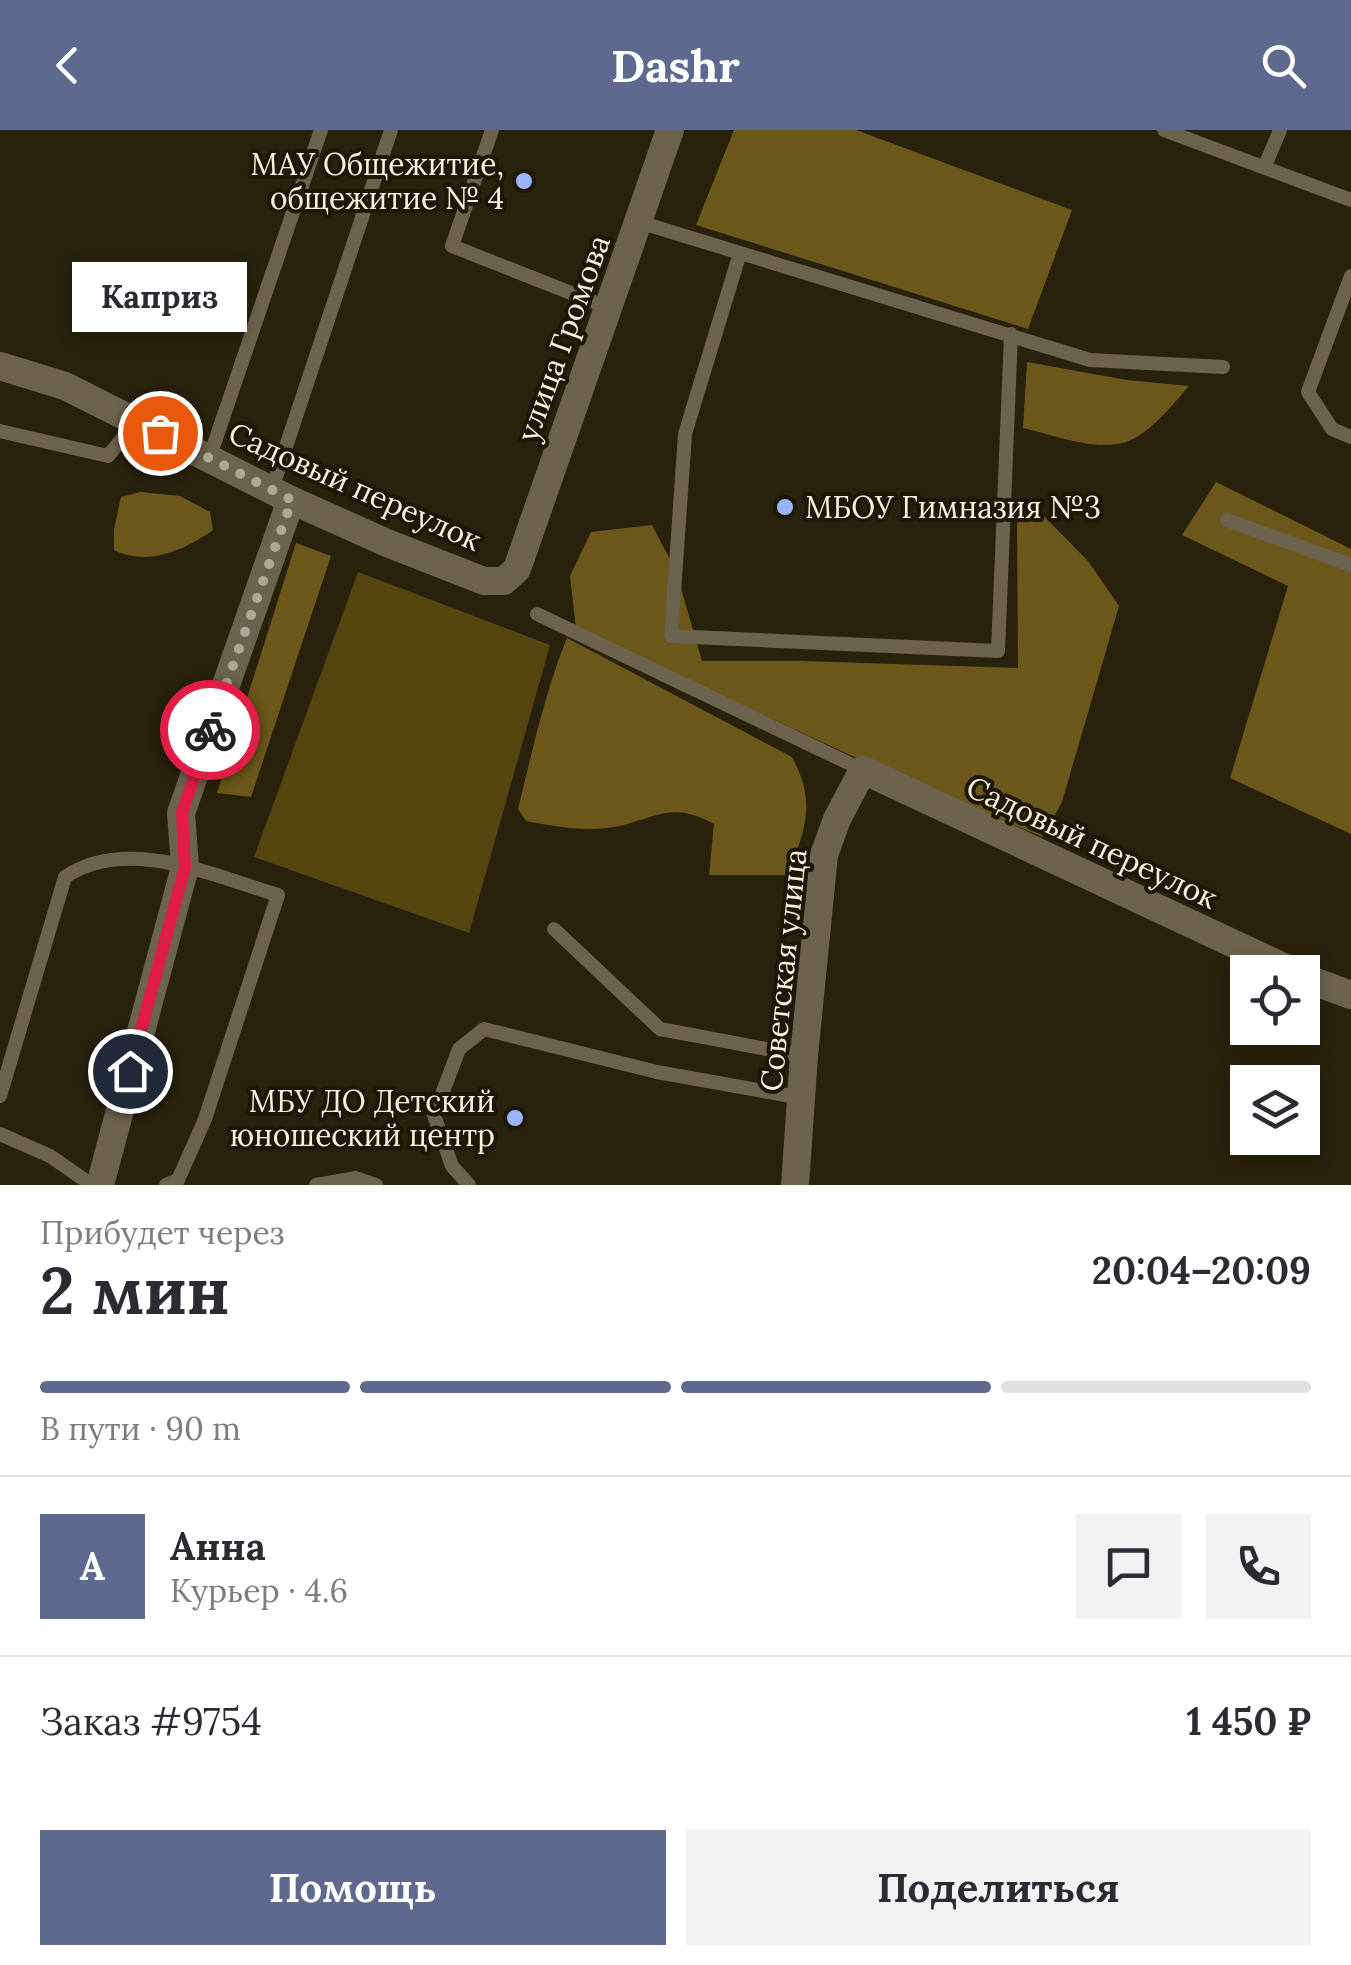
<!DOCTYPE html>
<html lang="ru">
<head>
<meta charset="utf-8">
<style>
	body { margin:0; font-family:Lora,serif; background:#f2f2f3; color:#2b2b33; height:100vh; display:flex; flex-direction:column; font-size:38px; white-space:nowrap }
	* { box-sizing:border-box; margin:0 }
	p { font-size:32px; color:#7c7c81 }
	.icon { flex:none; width:55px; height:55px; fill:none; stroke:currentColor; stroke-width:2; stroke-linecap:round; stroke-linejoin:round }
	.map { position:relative; height:1055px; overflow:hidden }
	.details { display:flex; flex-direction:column; background:#fff; flex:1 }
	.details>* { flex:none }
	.buttons { position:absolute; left:1230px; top:825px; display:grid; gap:20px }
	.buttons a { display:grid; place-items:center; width:90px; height:90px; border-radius:0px; background:#fff; box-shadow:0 5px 15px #0003; font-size:50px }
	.pin { position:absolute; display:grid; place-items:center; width:85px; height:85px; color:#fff; margin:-42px; border:5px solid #fff; border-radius:50%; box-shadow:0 2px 10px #0007 }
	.courier { position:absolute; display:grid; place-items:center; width:100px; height:100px; margin:-50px; border:8px solid #e11d48; border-radius:50%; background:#fff; color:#222; box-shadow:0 2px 12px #0007 }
	.bubble { position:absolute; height:70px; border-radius:0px; background:#fff; box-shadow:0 5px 15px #0003; font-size:32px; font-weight:700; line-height:70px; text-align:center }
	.summary em { font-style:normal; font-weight:700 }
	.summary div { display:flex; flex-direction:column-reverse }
	.summary { display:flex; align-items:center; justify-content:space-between; height:170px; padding:0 40px }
	h1 { font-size:65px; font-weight:700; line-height:75px }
	.bar { display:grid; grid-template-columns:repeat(4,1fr); gap:15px 10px; align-content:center; height:120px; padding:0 40px }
	.bar i { height:12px; border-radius:8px; background:#e1e1e2 }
	.bar .on { background:#5d698e }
	.bar p { grid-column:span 4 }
	.line { display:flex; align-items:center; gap:25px; padding:0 40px; border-top:2px solid #e1e1e2 }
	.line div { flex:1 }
	.round { display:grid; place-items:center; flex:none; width:105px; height:105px; border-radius:0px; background:#f2f2f3 }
	.primary-button { display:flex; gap:20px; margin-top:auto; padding:20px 40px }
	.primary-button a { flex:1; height:115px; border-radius:0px; background:#5d698e; color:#fff; font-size:40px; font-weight:700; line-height:115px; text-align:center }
	.primary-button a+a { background:#f2f2f3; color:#2b2b33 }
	header { display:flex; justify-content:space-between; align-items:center; height:130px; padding:0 40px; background:#5d698e; color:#fff; font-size:45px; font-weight:700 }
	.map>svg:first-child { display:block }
	.green { fill:#57450f }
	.forest { fill:#6c581a }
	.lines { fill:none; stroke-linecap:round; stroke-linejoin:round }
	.lane { stroke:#6b634d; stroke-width:14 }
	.street { stroke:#6b634d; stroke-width:28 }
	.done { stroke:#ada898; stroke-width:10; stroke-dasharray:0 18 }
	.route { stroke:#e11d48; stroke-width:12 }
	.poi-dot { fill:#9ab5fd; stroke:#1e1704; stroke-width:4 }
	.labels { text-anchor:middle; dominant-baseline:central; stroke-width:8; stroke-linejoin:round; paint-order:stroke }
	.poi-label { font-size:30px; fill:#f5f0e3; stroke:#1e1704; text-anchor:end }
	.street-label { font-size:30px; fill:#f5f0e3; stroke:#1e1704 }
</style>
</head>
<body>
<header><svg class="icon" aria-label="back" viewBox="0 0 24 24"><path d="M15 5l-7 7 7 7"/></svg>Dashr<svg class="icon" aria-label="search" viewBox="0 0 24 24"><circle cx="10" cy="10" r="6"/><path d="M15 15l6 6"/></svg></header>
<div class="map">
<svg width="1351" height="1055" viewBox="0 0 1351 1055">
	<rect width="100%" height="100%" fill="#28210c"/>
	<path class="green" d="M358,442l192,73 -81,288 -215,-76z"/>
	<path class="forest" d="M734,0h122l216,80 -44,119 -332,-104z
		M1027,232l100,18 62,6c-16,18 -35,43 -58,54 -30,14 -77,-5 -108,-12z
		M1216,352l135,67v285l-121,-56 58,-192 -106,-51z
		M140,362l40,4 30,16 3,18c-28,20 -66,37 -99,20v-21l7,-32z
		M1036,378l52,53 31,45 -57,196 -19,35 -139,-57 -328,-152 -6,-52 21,-44 61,-7 24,46 26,90h100l216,7 -1,-145z
		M296,413l35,13 -80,241 -34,-4z
		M567,508l225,119c25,47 13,71 -4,118h-79l5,-51c-46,-26 -62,-2 -107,4 -28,3 -54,-2 -81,-7l-8,-12c14,-57 27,-117 49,-171z"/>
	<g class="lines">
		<path class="lane" d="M492,0l-40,116 157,62
			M1164,0l187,70
			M1265,36l15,-36
			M639,92l451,138 133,7
			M740,123l-55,181 -14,202 327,15 13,-317
			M1351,146l-43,116 24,37 19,8
			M0,301l108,25 28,-34
			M210,326l111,-326
			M272,359l119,-359
			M1227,390l124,45
			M537,484l326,156
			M554,799l106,100 144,27
			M0,966l65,-219c62,-42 149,-1 213,18l-73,224 -27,61 -12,5
			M0,1004l50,22 42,29
			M316,1055l40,-7 20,7
			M469,1055l-17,-19 -18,-51 25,-66 25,-20 173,43 145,26"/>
		<path class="street" d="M0,236l65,20 226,114 96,43 97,38h20l13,-12 153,-439
			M1302,847l49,18
			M100,1055l85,-318 -4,-54 110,-313
			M795,1055l9,-129 20,-201 13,-36 26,-49 431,202"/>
	</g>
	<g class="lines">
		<path class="done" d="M160,303l132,67 -82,230"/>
		<path class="route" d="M130,941l55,-204 -3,-54 28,-83"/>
	</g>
	<g class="poi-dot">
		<circle cx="524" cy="51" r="10"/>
		<circle cx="785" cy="377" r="10"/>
		<circle cx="515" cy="988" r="10"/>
	</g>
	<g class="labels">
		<g class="poi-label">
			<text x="504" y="34">МАУ Общежитие,<tspan x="504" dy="34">общежитие № 4</tspan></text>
			<text x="805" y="377" text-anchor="start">МБОУ Гимназия №3</text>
			<text x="495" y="971">МБУ ДО Детский<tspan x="495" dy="34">юношеский центр</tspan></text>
		</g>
		<g class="street-label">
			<text transform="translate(563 208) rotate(-70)">улица Громова</text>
			<text transform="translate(355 356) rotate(24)">Садовый переулок</text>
			<text transform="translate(1092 712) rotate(25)">Садовый переулок</text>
			<text transform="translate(783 840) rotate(-84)">Советская улица</text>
		</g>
	</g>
</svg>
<div class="buttons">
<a><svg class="icon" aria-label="locate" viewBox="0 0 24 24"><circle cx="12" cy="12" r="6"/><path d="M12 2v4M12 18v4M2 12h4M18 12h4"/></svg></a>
<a><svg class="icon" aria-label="layers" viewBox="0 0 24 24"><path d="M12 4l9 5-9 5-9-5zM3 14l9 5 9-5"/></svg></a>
</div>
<div class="pin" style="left:160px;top:303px;background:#ea580c"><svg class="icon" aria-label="bag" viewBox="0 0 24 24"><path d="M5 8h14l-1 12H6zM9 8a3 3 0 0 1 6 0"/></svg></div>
<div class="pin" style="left:130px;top:941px;background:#1f2937"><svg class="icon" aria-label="home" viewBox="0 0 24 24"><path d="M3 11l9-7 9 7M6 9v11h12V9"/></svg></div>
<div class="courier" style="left:210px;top:600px"><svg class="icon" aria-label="bike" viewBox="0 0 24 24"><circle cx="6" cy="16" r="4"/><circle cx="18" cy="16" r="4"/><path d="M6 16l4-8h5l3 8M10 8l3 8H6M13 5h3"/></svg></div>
<div class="bubble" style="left:72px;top:132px;width:175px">Каприз</div>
</div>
<section class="details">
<div class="summary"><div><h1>2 мин</h1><p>Прибудет через</p></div><em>20:04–20:09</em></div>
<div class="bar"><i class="on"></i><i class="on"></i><i class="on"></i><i></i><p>В пути · 90 m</p></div>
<div class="line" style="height:180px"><b class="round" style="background:#5d698e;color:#fff">А</b><div><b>Анна</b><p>Курьер · 4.6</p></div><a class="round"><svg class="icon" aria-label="chat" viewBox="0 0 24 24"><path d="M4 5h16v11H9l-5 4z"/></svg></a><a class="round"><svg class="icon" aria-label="phone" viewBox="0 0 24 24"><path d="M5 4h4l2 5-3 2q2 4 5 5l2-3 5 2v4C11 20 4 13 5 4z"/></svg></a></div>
<div class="line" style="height:130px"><div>Заказ #9754</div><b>1 450 ₽</b></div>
<div class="primary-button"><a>Помощь</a><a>Поделиться</a></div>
</section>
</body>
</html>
